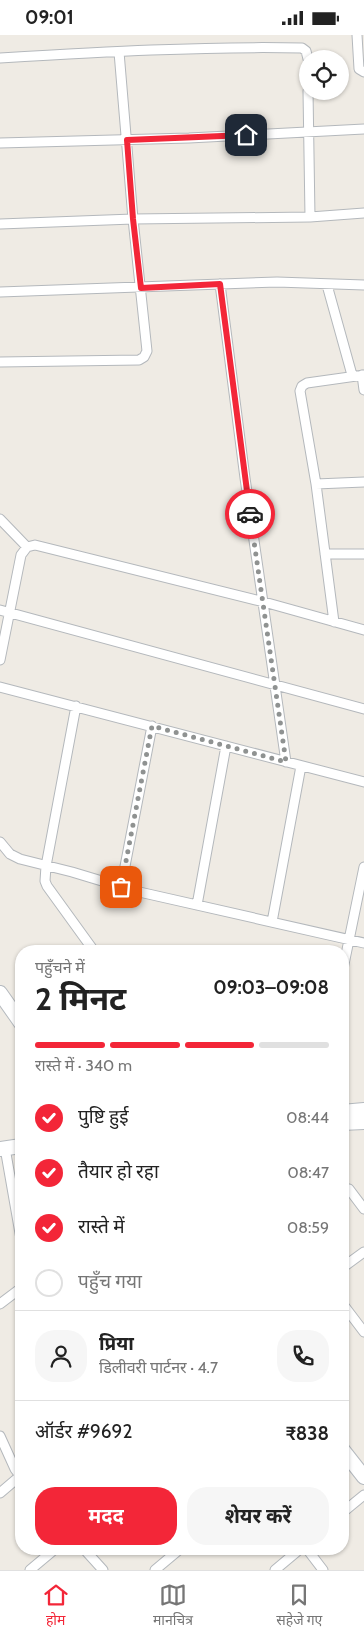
<!DOCTYPE html>
<html lang="hi">
<head>
<meta charset="utf-8">
<style>
	body { margin:0; font-family:Cabin,"Noto Sans Devanagari",sans-serif; background:#f6f6f6; color:#222; height:100vh; display:flex; flex-direction:column; font-size:19px; white-space:nowrap }
	* { box-sizing:border-box; margin:0 }
	p { font-size:16px; color:#767676 }
	.icon { flex:none; width:28px; height:28px; fill:none; stroke:currentColor; stroke-width:2; stroke-linecap:round; stroke-linejoin:round }
	.map { position:relative; flex:1; overflow:hidden }
	.details { position:absolute; left:15px; top:910px; width:334px; height:610px; display:flex; flex-direction:column; background:#fff; border-radius:20px; box-shadow:0 1px 4px #0004 }
	.details>* { flex:none }
	.controls { position:absolute; left:299px; top:15px; display:grid; gap:10px }
	.controls a { display:grid; place-items:center; width:50px; height:50px; border-radius:50%; background:#fff; box-shadow:0 1px 4px #0004; font-size:25px }
	.pin { position:absolute; display:grid; place-items:center; width:42px; height:42px; color:#fff; margin:-21px; border-radius:10px; box-shadow:0 2px 8px #0006 }
	.courier { position:absolute; display:grid; place-items:center; width:50px; height:50px; margin:-25px; border:4px solid #f32638; border-radius:50%; background:#fff; color:#222; box-shadow:0 1px 6px #0007 }
	.overview em { font-style:normal; font-weight:700 }
	.overview div { display:flex; flex-direction:column-reverse }
	.overview { display:flex; align-items:center; justify-content:space-between; height:85px; padding:0 20px }
	h1 { font-size:32px; font-weight:700; line-height:38px }
	.bar { display:grid; grid-template-columns:repeat(4,1fr); gap:8px 5px; align-content:center; height:60px; padding:0 20px }
	.bar i { height:6px; border-radius:4px; background:#e0e0e0 }
	.bar .active { background:#f32638 }
	.bar p { grid-column:span 4 }
	.line { display:flex; align-items:center; gap:12px; padding:0 20px; border-top:1px solid #e0e0e0 }
	.line div { flex:1 }
	.round { display:grid; place-items:center; flex:none; width:52px; height:52px; border-radius:20px; background:#f6f6f6 }
	ol { padding:0 20px; list-style:none }
	li { display:flex; align-items:center; gap:15px; height:55px }
	li p { margin-inline-start:auto }
	li .icon { padding:5px; border-radius:50%; background:#f32638; color:#fff; stroke-width:4 }
	li:last-child { color:#767676 }
	li i { width:28px; height:28px; border:2px solid #e0e0e0; border-radius:50% }
	.primary-button { display:flex; gap:10px; margin-top:auto; padding:10px 20px }
	.primary-button a { flex:1; height:58px; border-radius:20px; background:#f32638; color:#fff; font-size:20px; font-weight:700; line-height:58px; text-align:center }
	.primary-button a+a { background:#f6f6f6; color:#222 }
	.status { display:flex; justify-content:space-between; align-items:center; height:35px; padding:0 25px; background:#fff; direction:ltr }
	.status svg { height:14px; fill:currentColor }
	.tab-bar { display:flex; justify-content:space-around; align-items:center; height:70px; border-top:1px solid #e0e0e0; background:#fff; font-size:14px; color:#767676 }
	.tab-bar a { display:grid; justify-items:center; gap:2px }
	.tab-bar .active { color:#f32638 }
	.map>svg:first-child { display:block }
	.lines { fill:none; stroke-linecap:round; stroke-linejoin:round }
	.street-casing { stroke:#b4b8bc; stroke-width:11 }
	.secondary-casing { stroke:#b5babf; stroke-width:16 }
	.street { stroke:#fff; stroke-width:9 }
	.secondary { stroke:#fff; stroke-width:14 }
	.done { stroke:#8f9291; stroke-width:5; stroke-dasharray:0 9 }
	.route { stroke:#f32638; stroke-width:6 }
</style>
</head>
<body>
<div class="status"><b>09:01</b><svg viewBox="0 0 49 12"><path d="M0 12V9h3v3zM5 12V6h3v6zM10 12V3h3v9zM15 12V0h3v12zM26 1h20v11H26zM47 4h2v5h-2z"/></svg></div>
<div class="map">
<svg width="364" height="1535" viewBox="0 0 364 1535">
	<rect width="100%" height="100%" fill="#efebe4"/>
	<g class="lines">
		<g class="street-casing">
			<path id="street" d="M357,0l2,34 5,3
				M0,23c101,-6 202,-12 302,-10l4,3 2,8
				M308,56l2,126
				M0,108l189,-5 175,-9
				M0,189l133,-5 177,-2 54,-4
				M220,249l25,194 41,284
				M327,250l25,90
				M0,257l277,-10 87,3
				M0,327l139,-2 5,-3 3,-6 -14,-132 -14,-167
				M362,340l2,15
				M316,449l48,-2
				M0,484l27,28
				M325,519h39
				M0,575l364,99
				M334,587l-18,-138 -16,-93 2,-5 5,-3 57,-8
				M0,625l21,-105 6,-8 8,-2 229,57 100,28
				M0,652l364,95
				M76,671l-30,160 -1,15 2,5 47,65
				M0,807l10,12 10,5 52,13 63,19 229,52
				M121,852l31,-161
				M197,870l29,-159
				M272,887l29,-156
				M342,939l22,-107
				M5,1113l16,91
				M349,1154l15,20
				M342,1233l22,-16
				M342,1268l22,29
				M0,1269l21,-16
				M0,1401l15,33 6,8
				M0,1458l20,-17
				M342,1478l22,-18
				M84,1514l19,21
				M307,1514l16,21
				M30,1535l25,-21
				M155,1535l25,-21
				M275,1535l25,-21"/>
		</g>
		<g class="secondary-casing">
			<path id="secondary" d="M0,958l21,30
				M342,1077l22,-2
				M342,1088l22,-1
				M0,1114l21,-3
				M342,1414l22,28"/>
		</g>
		<use href="#street" class="street"/>
		<use href="#secondary" class="secondary"/>
	</g>
	<g class="lines">
		<path class="done" d="M121,852l31,-161 134,36 -36,-248"/>
		<path class="route" d="M246,100l-119,5 6,79 8,69 79,-4 30,230"/>
	</g>
</svg>
<div class="controls">
<a><svg class="icon" aria-label="locate" viewBox="0 0 24 24"><circle cx="12" cy="12" r="6"/><path d="M12 2v4M12 18v4M2 12h4M18 12h4"/></svg></a>
</div>
<div class="pin" style="left:121px;top:852px;background:#ea580c"><svg class="icon" aria-label="bag" viewBox="0 0 24 24"><path d="M5 8h14l-1 12H6zM9 8a3 3 0 0 1 6 0"/></svg></div>
<div class="pin" style="left:246px;top:100px;background:#1f2937"><svg class="icon" aria-label="home" viewBox="0 0 24 24"><path d="M3 11l9-7 9 7M6 9v11h12V9"/></svg></div>
<div class="courier" style="left:250px;top:479px"><svg class="icon" aria-label="car" viewBox="0 0 24 24"><path d="M5 17H2v-5l4-1 3-4h7l3 4 3 1v5h-3M9 17h6M6 11h13"/><circle cx="7" cy="17" r="2"/><circle cx="17" cy="17" r="2"/></svg></div>
<section class="details">
<div class="overview"><div><h1>2 मिनट</h1><p>पहुँचने में</p></div><em>09:03–09:08</em></div>
<div class="bar"><i class="active"></i><i class="active"></i><i class="active"></i><i></i><p>रास्ते में · 340 m</p></div>
<ol>
<li><svg class="icon" aria-label="check" viewBox="0 0 24 24"><path d="M5 12l5 5 9-10"/></svg>पुष्टि हुई<p>08:44</p></li>
<li><svg class="icon" aria-label="check" viewBox="0 0 24 24"><path d="M5 12l5 5 9-10"/></svg>तैयार हो रहा<p>08:47</p></li>
<li><svg class="icon" aria-label="check" viewBox="0 0 24 24"><path d="M5 12l5 5 9-10"/></svg>रास्ते में<p>08:59</p></li>
<li><i></i>पहुँच गया</li>
</ol>
<div class="line" style="height:90px"><a class="round"><svg class="icon" aria-label="person" viewBox="0 0 24 24"><circle cx="12" cy="8" r="4"/><path d="M4 21q1-7 8-7t8 7"/></svg></a><div><b>प्रिया</b><p>डिलीवरी पार्टनर · 4.7</p></div><a class="round"><svg class="icon" aria-label="phone" viewBox="0 0 24 24"><path d="M5 4h4l2 5-3 2q2 4 5 5l2-3 5 2v4C11 20 4 13 5 4z"/></svg></a></div>
<div class="line" style="height:65px"><div>ऑर्डर #9692</div><b>₹838</b></div>
<div class="primary-button"><a>मदद</a><a>शेयर करें</a></div>
</section>
</div>
<nav class="tab-bar">
<a class="active"><svg class="icon" aria-label="home" viewBox="0 0 24 24"><path d="M3 11l9-7 9 7M6 9v11h12V9"/></svg>होम</a>
<a><svg class="icon" aria-label="map" viewBox="0 0 24 24"><path d="M3 6l6-2 6 2 6-2v14l-6 2-6-2-6 2zM9 4v14M15 6v14"/></svg>मानचित्र</a>
<a><svg class="icon" aria-label="saved" viewBox="0 0 24 24"><path d="M7 4h10v16l-5-4-5 4z"/></svg>सहेजे गए</a>
</nav>
</body>
</html>
